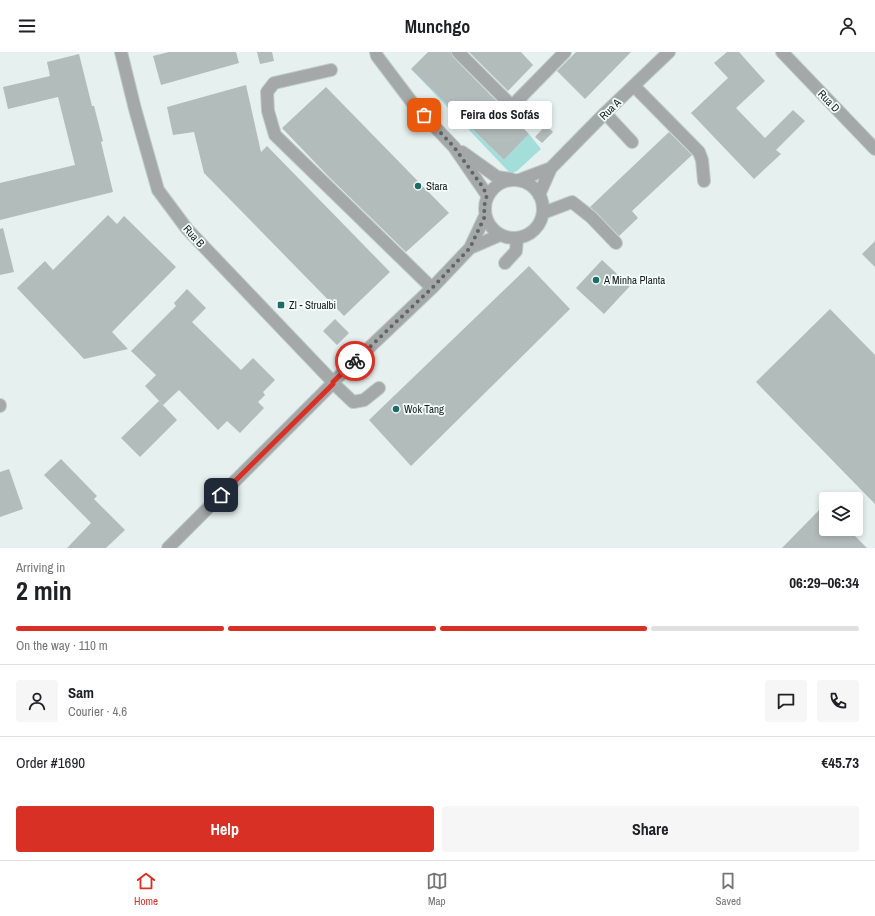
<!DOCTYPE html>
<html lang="en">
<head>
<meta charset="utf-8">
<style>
	body { margin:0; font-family:"Archivo Narrow",sans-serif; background:#f6f6f6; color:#202124; height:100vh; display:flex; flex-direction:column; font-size:15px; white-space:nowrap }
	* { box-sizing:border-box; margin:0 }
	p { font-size:13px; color:#757577 }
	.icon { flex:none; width:22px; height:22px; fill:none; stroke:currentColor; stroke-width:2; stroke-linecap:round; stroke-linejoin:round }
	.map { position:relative; height:496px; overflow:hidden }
	.sheet { display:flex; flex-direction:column; background:#fff; flex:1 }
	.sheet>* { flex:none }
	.controls { position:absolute; left:819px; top:440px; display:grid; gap:8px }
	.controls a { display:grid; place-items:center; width:44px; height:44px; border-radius:4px; background:#fff; box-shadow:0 2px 6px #0003; font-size:20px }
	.pin { position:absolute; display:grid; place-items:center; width:34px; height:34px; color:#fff; margin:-17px; border-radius:8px; box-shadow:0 2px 6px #0006 }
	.courier { position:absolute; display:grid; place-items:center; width:40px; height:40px; margin:-20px; border:3px solid #d93025; border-radius:50%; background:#fff; color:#222; box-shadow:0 1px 5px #0007 }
	.bubble { position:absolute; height:28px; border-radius:4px; background:#fff; box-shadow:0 2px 6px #0003; font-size:13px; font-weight:700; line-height:28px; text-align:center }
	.summary em { font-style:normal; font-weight:700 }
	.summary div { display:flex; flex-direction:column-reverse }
	.summary { display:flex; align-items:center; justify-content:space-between; height:68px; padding:0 16px }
	h1 { font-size:26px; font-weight:700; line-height:30px }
	.bar { display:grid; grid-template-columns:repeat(4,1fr); gap:6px 4px; align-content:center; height:48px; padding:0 16px }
	.bar i { height:5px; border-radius:3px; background:#e0e0e0 }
	.bar .selected { background:#d93025 }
	.bar p { grid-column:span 4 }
	.line { display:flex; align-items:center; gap:10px; padding:0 16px; border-top:1px solid #e0e0e0 }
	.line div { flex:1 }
	.round { display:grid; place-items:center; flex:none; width:42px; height:42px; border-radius:4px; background:#f6f6f6 }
	.action { display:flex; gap:8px; margin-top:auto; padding:8px 16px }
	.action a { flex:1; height:46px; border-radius:4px; background:#d93025; color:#fff; font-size:16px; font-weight:700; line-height:46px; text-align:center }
	.action a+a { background:#f6f6f6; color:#202124 }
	header { display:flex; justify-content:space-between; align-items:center; height:52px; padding:0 16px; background:#fff; font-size:18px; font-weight:700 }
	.tabs { display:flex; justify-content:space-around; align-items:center; height:56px; border-top:1px solid #e0e0e0; background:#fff; font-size:11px; color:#757577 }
	.tabs a { display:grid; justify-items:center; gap:2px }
	.tabs .selected { color:#d93025 }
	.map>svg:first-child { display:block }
	.green { fill:#a4dedb }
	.building { fill:#b2bcbb }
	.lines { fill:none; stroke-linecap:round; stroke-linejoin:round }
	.minor-casing { stroke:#c0cac9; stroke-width:14 }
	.minor { stroke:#a4a8a8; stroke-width:12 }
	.done { stroke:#5f6665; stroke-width:4; stroke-dasharray:0 7.2 }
	.route { stroke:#d93025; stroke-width:5 }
	.poi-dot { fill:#1f6b68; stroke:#f3fefd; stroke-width:1.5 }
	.labels { text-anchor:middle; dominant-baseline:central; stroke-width:3.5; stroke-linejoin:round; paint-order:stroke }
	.street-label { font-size:11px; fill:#171b1a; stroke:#f3fefd }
	.poi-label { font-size:11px; fill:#171b1a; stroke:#f3fefd; text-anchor:start }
</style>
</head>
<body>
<header><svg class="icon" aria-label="menu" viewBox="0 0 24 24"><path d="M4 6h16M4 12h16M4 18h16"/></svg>Munchgo<svg class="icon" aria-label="person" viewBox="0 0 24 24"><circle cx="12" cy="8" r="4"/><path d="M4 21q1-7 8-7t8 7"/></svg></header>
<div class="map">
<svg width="875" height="496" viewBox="0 0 875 496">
	<rect width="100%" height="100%" fill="#e5f0ef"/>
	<path class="green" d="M411,17l93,91 25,-26 12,15 -24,22 -5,2 -3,-1z"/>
	<path class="building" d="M169,0h67l3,11 -78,22 -8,-29z
		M257,0h15l2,9 -14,3z
		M428,0h23l2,5 76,77 -25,26 -93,-91z
		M469,0h52l12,13 -25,26z
		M576,0h55l-46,47 -28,-28z
		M727,0h12l26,29 -29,27 29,30 28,-28 12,11 -29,29 5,4 -27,25 -63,-66 37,-35 -14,-15z
		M79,2l13,52h2l9,35 -2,1 12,50 -113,28v-37l75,-18 -17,-68 -50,12 -5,-22 47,-11 -3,-14z
		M246,33l15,67 6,-6 123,126 -46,44 -140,-143 -10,-41 -21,3 -6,-28z
		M326,35l123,126 -43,39 -78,-76 -46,-48z
		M546,73l7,7 -11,11 -7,-6z
		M669,80l23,23 -60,56 6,7 -19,18 -23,-24 -6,-5z
		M108,163l9,9 7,-8 52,51 -64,65 16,17 -44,10 -67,-71 28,-27 8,9z
		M3,176l11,44 -14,3v-46z
		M875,189v26l-13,-13z
		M602,208l28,26 -26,28 -28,-26z
		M529,214l41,43 -159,157 -42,-46z
		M187,237l19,19 -14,14 49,48 12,-12 22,22 -12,12 2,3 -7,7 6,6 -24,25 -13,-12 -9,9 -39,-40 -16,15 -18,-19 11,-11 -25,-24 45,-45 -2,-3z
		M830,257l45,46v149l-119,-122z
		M335,267l14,14 -12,12 -14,-14z
		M159,349l18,19 -37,37 -19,-19z
		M61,407l36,37 -3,3 31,31 -19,18h-39l24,-25 -47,-48z
		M9,417l14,40 -23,8v-45z
		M826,451v26h22l19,19h-85z"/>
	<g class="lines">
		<g class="minor-casing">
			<path id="minor" d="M121,0l14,57 23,81 29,39 146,153
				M376,0l1,4 37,49 40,42 33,48
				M458,0l54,54 53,-54
				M782,0l93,97
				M331,18l-57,13 -7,9 1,19 7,24 157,153
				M634,34l65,66 3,8 2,21
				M605,61l27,29
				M462,100l35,25 14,2
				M485 157a29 29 0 1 1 58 0a29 29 0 1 1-58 0Z
				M519,128l32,-12
				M539,143l12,-27 54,-55 64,-61
				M543,161l29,-11 19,15 25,26
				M470,196l30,-13
				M505,211l11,-12 1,-13
				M333,331l20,19 11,-2 15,-12
				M0,353v1
				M168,496l165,-165v-1l99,-94 38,-40 15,-32"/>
		</g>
		<use href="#minor" class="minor"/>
	</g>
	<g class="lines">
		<path class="done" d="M355,309l77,-73 38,-40 15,-32 -1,-7 1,-7 2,-7 -5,-9 -28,-39 -30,-32"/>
		<path class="route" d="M221,443l112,-111v-2l22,-21"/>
	</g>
	<g class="poi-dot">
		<circle cx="418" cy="134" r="4"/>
		<circle cx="596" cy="228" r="4"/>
		<rect x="277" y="249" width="8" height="8" rx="2"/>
		<circle cx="396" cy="357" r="4"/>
	</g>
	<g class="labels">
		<g class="street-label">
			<text transform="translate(829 49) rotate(46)">Rua D</text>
			<text transform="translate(610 57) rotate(-44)">Rua A</text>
			<text transform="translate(194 184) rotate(48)">Rua B</text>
		</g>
		<g class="poi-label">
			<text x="426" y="134">Stara</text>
			<text x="604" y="228">A Minha Planta</text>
			<text x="289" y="253">ZI - Strualbi</text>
			<text x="404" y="357">Wok Tang</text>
		</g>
	</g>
</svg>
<div class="controls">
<a><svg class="icon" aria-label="layers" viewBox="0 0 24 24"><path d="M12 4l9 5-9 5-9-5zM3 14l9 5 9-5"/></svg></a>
</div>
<div class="pin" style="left:424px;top:63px;background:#ea580c"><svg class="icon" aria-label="bag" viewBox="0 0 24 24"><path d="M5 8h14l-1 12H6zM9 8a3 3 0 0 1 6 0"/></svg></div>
<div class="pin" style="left:221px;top:443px;background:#1f2937"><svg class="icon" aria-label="home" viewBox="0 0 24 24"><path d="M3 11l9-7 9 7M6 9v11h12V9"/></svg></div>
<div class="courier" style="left:355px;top:309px"><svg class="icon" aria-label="bike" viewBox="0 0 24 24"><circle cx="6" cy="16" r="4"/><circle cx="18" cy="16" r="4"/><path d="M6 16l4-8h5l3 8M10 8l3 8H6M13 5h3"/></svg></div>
<div class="bubble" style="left:448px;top:49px;width:104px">Feira dos Sofás</div>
</div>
<section class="sheet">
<div class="summary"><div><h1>2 min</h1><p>Arriving in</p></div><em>06:29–06:34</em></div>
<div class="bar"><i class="selected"></i><i class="selected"></i><i class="selected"></i><i></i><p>On the way · 110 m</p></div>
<div class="line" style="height:72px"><a class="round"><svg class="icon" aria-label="person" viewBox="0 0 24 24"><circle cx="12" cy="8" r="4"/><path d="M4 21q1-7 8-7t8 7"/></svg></a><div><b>Sam</b><p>Courier · 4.6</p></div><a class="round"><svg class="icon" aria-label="chat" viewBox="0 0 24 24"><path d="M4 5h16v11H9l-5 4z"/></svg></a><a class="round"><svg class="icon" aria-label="phone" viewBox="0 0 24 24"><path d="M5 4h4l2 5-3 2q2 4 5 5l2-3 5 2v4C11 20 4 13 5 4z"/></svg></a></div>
<div class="line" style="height:52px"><div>Order #1690</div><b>€45.73</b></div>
<div class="action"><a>Help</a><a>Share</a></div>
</section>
<nav class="tabs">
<a class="selected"><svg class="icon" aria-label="home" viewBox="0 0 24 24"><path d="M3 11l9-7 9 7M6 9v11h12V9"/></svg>Home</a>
<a><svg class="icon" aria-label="map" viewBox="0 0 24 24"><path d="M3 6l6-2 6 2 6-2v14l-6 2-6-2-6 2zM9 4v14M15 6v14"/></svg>Map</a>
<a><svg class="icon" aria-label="saved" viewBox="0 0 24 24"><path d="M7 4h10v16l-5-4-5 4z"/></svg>Saved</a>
</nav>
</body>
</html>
